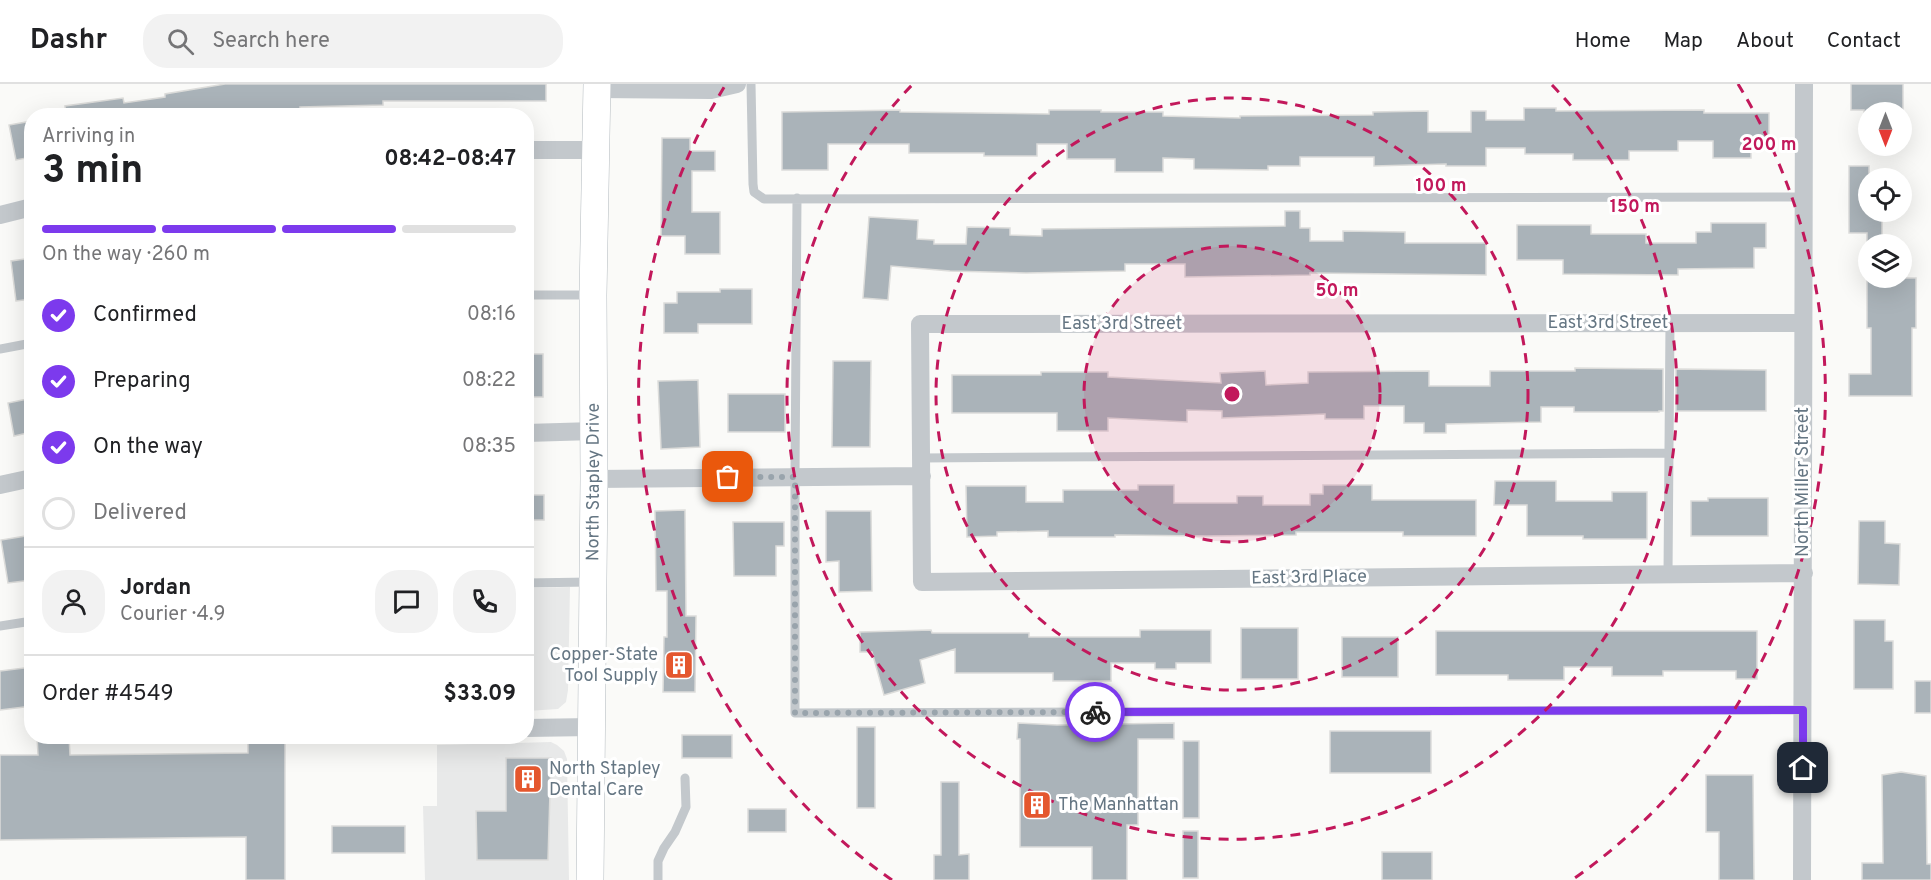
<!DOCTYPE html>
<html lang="en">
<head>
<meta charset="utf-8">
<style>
	body { margin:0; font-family:Overpass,sans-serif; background:#f2f2f2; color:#202124; height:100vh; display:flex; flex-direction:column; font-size:22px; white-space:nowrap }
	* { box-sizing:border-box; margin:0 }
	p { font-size:20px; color:#757577 }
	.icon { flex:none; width:33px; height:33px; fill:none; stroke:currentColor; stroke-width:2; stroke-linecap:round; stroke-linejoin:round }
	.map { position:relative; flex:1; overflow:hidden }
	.sheet { position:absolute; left:24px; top:24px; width:510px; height:636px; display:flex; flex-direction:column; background:#fff; border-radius:24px; box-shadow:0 6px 24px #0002 }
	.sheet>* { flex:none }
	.needle { width:39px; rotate:180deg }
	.tools { position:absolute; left:1858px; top:18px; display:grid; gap:12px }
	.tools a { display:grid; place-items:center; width:54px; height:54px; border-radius:50%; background:#fff; box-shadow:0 6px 24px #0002; font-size:30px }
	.pin { position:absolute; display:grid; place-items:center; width:51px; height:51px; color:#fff; margin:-26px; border-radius:12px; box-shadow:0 3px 9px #0006 }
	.courier { position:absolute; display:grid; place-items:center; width:60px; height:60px; margin:-30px; border:4px solid #7c3aed; border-radius:50%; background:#fff; color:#222; box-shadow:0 2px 8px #0007 }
	.head em { font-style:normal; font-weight:700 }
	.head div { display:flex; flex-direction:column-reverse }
	.head { display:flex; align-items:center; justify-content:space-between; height:102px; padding:0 18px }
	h1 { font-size:39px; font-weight:700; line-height:45px }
	.bar { display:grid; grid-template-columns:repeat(4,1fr); gap:9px 6px; align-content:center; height:72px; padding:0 18px }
	.bar i { height:8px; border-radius:4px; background:#e0e0e0 }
	.bar .selected { background:#7c3aed }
	.bar p { grid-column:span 4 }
	.line { display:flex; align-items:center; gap:15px; padding:0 18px; border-top:2px solid #e0e0e0 }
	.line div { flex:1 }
	.round { display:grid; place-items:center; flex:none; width:63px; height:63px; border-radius:24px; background:#f2f2f2 }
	ol { padding:0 18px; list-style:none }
	li { display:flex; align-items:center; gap:18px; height:66px }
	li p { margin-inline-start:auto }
	li .icon { padding:6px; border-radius:50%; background:#7c3aed; color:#fff; stroke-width:4 }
	li:last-child { color:#757577 }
	li i { width:33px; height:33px; border:3px solid #e0e0e0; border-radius:50% }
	header { display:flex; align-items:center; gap:36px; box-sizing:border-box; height:84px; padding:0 30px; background:#fff; border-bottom:2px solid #e0e0e0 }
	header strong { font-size:28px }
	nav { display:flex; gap:33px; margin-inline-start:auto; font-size:21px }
	.search { width:420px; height:54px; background:#f2f2f2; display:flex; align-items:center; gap:15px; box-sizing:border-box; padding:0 21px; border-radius:24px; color:#757577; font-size:22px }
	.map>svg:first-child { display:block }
	.built { fill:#e8e9e9 }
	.building { fill:#aab3b9; stroke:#dcdcda; stroke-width:1.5 }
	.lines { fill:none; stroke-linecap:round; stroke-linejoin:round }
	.secondary-casing { stroke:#b3babf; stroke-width:28 }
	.lane { stroke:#c3c8cc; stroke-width:9 }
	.street { stroke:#c3c8cc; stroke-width:18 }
	.secondary { stroke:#fff; stroke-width:27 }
	.done { stroke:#99a4ac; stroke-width:6; stroke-dasharray:0 10.8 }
	.route { stroke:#7c3aed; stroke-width:8 }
	.ring { fill:none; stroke:#c2185b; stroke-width:3; stroke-dasharray:10 8 }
	.labels { text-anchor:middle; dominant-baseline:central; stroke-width:6; stroke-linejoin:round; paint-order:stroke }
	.street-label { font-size:18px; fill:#657683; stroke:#fff }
	.poi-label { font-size:18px; fill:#657683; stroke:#fff; text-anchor:start }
	.centre { fill:#c2185b; stroke:#fff; stroke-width:3 }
	.ring-label { font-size:18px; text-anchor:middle; font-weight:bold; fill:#c2185b; stroke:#fff; stroke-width:6; stroke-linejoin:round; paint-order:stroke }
</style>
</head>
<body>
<header>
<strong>Dashr</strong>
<div class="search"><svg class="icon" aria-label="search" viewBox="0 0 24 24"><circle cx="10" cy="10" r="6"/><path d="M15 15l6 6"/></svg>Search here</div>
<nav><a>Home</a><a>Map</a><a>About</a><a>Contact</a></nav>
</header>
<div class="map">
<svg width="1931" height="796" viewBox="0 0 1931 796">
	<rect width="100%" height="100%" fill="#fafaf8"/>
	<path class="built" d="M570,503l-2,103 -2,12 -8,7 -31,2v-123z
		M551,658l6,3 7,6 3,8 2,121h-144l-2,-74h14v-61z"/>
	<path class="building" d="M225,0h321v17h-163v4l-83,2v2l-77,4 1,3h-158l-1,-10 58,-8 1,5 41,-6v-3z
		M1851,0h52v28h-39v-2h-13z
		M1524,24h32v3l148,-1v3h65v25h-18v20h-38v-17h-35v10h-49v9h-56v-6h-48v-6h-39v18h-40v-2l-72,2v-9h-74v9h-32v4l-74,-1v-10l-31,-1v14h-48v-13h-48v-15h-30v12h-53v-3h-75v-9h-81v26h-46v-58l118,-2v2l149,2v-4h52v2h62v4l77,2v-2l133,-1v-3l55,-1v21h43v-21h15v9h38z
		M32,37v36l-16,3 -7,-35z
		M662,54h28v13h25v20h-23v41h28v42h-35v-18h-24z
		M1849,82h20v46h13v32h-15v-11h-18z
		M1285,127h15v17h10v13h33v-10l62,1v11h81v32l-176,-2v2l-125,2v-13h-60v7l-99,2 -76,-2 -59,-5 -3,34 -25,-2 6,-81 49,3 -1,19 17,1v4h32l1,-17 43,1v7l32,1v-7l243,-3z
		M1711,139h55v25h-12v20l-76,1v6l-115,-1v-14h-46v-35h74v9h55v9h50v-11h15z
		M32,174v41l-16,2 -5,-40z
		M1867,194h49v50h-4v68h-63v-22h22v-46h-4z
		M720,205h32v35h-54v9h-34v-30h13v-11h43z
		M526,270h17v43h-17z
		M833,277h38l-1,86h-38z
		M1575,284l88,1v42h-4v1h-85v-5h-33v15l-95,2v9h-22v-10h-20v-17h-40v13h-39v-5l-103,4v-7l-35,-1v12l-79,-4v13h-51v-18h-105v-38h89v-3h67v5l113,6 -1,-10 45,-2 1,14 42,-2v-11l121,-1v15h61v-15h85z
		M1676,285l90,1v41h-90z
		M698,296l2,67 -39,2 -3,-68z
		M728,310h57v38h-57z
		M32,314v34l-18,4 -6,-33z
		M1495,397h61v20h56v-9h35v47h-64v-3h-56v-31h-33z
		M1138,401h36v18h63v-7h26v9h47v-11h13v-9h49v15h104v36h-73v-4h-107v3l-89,1 -92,-1v2h-67v-6l-51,1v4l-30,1 -1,-51h60v16h37v-12h75z
		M526,411h18v25h-18z
		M1708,414h60v38h-77v-35h17z
		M685,426l1,106h10l-1,76h-32l1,-55h3v-46h-11l-1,-80z
		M826,427h45l1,80 -33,1v-31l-13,1z
		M1859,437h26v22l15,1 -1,41 -41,-1z
		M733,438h51v24h-8v30h-42z
		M32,451v45l-24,3 -7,-43z
		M1854,536h31v21h8v48h-39z
		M1241,544h57v51h-57z
		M931,546l1,3h97v4h111v-7h71v33h-35v6h-21v-6h-44v18h-58v-8h-98v-24l-35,11 5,23 -41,12 -12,-43h-12v-20z
		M1436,547h321v48h-21v-8h-73v5h-51v-9h-48v13h-56v-5h-72z
		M1342,553h56v40h-56z
		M32,583v39l-32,4v-39z
		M1915,597h16v32h-16z
		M1018,639l39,2 117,-2v16h-36v86h-11v55h-35v-33h-72v-108h-3z
		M857,643h18v81h-18z
		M1330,647h101v42h-101z
		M682,651h50v23h-50z
		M37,652h32l1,19 178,-2v-17h37v144h-39v-43l-246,3v-85h38z
		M1183,657h16v77h-16z
		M506,674h45l-3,102h-71l-1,-49h30z
		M1901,688l25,4 1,88h4v16h-69v-17h21l-1,-88z
		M1706,691h47l1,105h-35v-48h-13z
		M941,698h18v73l10,-1v26h-35v-25h7z
		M748,725h38v23h-38z
		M332,742h73v27h-73z
		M1183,747h15v47h-15z
		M1382,768h50v28h-50z"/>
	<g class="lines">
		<g class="secondary-casing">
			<g id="secondary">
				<path id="s1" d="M590,796l4,-401 -1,-184 4,-211"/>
			</g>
		</g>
		<path class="lane" d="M751,0l2,100 1,8 10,7 1040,-2
			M797,114l-2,279v236l1008,-3
			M526,211h65
			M0,265l32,-6
			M922,374l746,-5
			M1668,490l2,-251
			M526,499l64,-1
			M0,542l32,-5
			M658,796v-19l6,-13 11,-16 11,-25 -1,-29"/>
		<path class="street" d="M597,5l114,1 26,-6
			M526,66h70
			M0,131l32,-8
			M1802,239l-882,1 2,258 882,-9
			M526,349l68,-2
			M594,395l328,-3
			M0,401l32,-7
			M526,644l66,-1
			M1802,796l2,-796"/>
		<use href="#secondary" class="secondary"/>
	</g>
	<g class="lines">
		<path class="done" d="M728,393h67v236l300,-1"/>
		<path class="route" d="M1095,628l708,-2v58"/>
	</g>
	<circle cx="1232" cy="310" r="148" fill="#c2185b" fill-opacity=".12"/>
	<g class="ring">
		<circle cx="1232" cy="310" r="148"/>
		<circle cx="1232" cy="310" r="296"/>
		<path d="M1552 1A445 445 0 1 1 912 1"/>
		<path d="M892 796A593 593 0 0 1 726 0M1738 0A593 593 0 0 1 1572 796"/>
	</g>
	<defs>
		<g id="building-square" transform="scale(1.5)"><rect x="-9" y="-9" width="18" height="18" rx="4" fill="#e4572e" stroke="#fff"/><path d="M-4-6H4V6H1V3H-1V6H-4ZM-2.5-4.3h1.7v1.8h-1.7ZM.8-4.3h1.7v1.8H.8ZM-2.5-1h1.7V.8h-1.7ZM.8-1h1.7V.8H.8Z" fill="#fff"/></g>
	</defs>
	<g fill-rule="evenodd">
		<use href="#building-square" x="679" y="581"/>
		<use href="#building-square" x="528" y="695"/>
		<use href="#building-square" x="1037" y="721"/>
	</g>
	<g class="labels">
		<g class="street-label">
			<text x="1608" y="239">East 3rd Street</text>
			<text x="1122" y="240">East 3rd Street</text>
			<text stroke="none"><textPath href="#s1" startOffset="398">North Stapley Drive</textPath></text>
			<text transform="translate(1803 398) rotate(-90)">North Miller Street</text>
			<text transform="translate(1309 494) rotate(-1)">East 3rd Place</text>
		</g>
		<g class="poi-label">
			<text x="658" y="571" text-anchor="end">Copper-State<tspan x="658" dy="21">Tool Supply</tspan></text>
			<text x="549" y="685">North Stapley<tspan x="549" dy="21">Dental Care</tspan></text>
			<text x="1058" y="721">The Manhattan</text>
		</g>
	</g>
	<circle cx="1232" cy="310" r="9" class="centre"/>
	<g class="ring-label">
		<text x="1769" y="66">200 m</text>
		<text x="1441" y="107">100 m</text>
		<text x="1635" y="128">150 m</text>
		<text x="1337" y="212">50 m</text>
	</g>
</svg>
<div class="tools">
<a><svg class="needle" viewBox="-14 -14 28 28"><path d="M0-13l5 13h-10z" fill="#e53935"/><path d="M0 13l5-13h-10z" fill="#757577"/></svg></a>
<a><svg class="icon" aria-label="locate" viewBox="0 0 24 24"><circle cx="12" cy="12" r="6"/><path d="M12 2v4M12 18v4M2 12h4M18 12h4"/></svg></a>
<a><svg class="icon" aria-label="layers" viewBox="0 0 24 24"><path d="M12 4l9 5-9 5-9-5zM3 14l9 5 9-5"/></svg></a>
</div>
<div class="pin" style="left:728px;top:393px;background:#ea580c"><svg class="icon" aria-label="bag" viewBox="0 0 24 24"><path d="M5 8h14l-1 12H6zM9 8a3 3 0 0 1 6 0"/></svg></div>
<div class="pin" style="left:1803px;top:684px;background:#1f2937"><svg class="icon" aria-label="home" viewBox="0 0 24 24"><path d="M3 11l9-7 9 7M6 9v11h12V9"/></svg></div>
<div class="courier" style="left:1095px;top:628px"><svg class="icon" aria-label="bike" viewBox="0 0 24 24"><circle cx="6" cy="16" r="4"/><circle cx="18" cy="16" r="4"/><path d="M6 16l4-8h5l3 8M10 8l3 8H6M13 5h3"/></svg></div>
<section class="sheet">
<div class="head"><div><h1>3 min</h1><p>Arriving in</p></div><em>08:42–08:47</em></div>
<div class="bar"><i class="selected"></i><i class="selected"></i><i class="selected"></i><i></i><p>On the way · 260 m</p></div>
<ol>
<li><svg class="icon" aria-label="check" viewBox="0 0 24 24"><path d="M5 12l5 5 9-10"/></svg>Confirmed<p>08:16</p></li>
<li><svg class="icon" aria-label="check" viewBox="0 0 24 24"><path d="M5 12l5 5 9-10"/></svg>Preparing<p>08:22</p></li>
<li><svg class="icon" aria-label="check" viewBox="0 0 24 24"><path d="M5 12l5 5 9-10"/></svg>On the way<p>08:35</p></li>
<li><i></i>Delivered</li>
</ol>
<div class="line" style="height:108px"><a class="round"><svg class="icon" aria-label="person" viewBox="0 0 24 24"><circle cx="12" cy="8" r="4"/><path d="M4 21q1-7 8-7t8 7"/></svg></a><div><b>Jordan</b><p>Courier · 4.9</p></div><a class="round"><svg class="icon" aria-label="chat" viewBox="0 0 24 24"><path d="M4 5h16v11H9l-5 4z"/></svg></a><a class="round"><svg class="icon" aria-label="phone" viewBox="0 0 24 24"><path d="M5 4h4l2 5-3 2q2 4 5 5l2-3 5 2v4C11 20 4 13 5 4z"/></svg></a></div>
<div class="line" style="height:78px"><div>Order #4549</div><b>$33.09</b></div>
</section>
</div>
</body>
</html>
